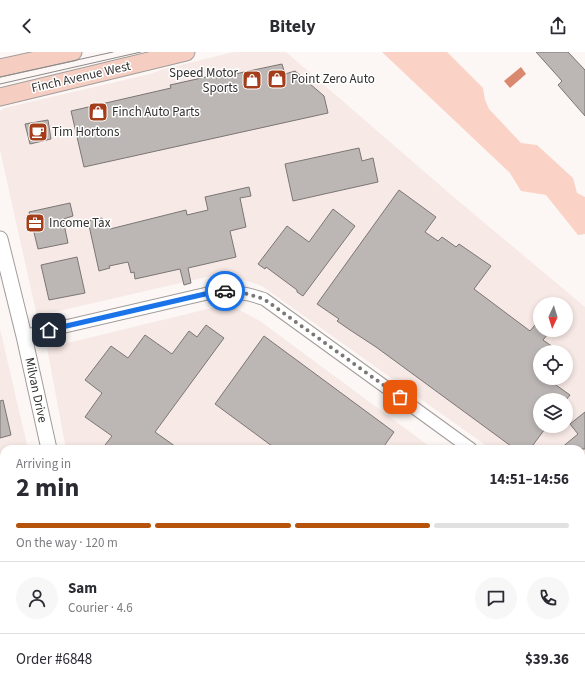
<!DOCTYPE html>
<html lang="en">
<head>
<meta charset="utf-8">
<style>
	body { margin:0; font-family:"Source Sans 3",sans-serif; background:#f7f7f7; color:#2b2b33; height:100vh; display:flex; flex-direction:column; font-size:15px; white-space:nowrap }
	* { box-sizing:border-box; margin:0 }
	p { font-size:13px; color:#7c7c81 }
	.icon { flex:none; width:22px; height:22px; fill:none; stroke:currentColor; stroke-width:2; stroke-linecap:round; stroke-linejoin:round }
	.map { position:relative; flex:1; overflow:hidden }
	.panel { position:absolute; left:0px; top:393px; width:585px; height:248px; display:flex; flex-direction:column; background:#fff; border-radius:12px 12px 0 0; box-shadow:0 2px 6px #0003 }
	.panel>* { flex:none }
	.needle { width:26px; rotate:184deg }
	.buttons { position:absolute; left:533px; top:245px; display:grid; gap:8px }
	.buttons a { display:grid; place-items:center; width:40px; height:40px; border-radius:50%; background:#fff; box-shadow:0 2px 6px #0003; font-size:20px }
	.pin { position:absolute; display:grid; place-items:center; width:34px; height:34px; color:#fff; margin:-17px; border-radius:8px; box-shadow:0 2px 6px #0006 }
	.courier { position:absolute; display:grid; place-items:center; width:40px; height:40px; margin:-20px; border:3px solid #1a73e8; border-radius:50%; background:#fff; color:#222; box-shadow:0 1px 5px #0007 }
	.head em { font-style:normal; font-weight:700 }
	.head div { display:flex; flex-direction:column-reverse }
	.head { display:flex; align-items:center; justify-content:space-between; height:68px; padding:0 16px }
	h1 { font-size:26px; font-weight:700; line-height:30px }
	.bar { display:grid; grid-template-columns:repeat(4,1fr); gap:6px 4px; align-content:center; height:48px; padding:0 16px }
	.bar i { height:5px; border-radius:3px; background:#e1e1e2 }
	.bar .active { background:#b45309 }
	.bar p { grid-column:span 4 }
	.line { display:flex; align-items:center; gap:10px; padding:0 16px; border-top:1px solid #e1e1e2 }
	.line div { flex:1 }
	.round { display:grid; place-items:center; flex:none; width:42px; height:42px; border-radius:21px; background:#f7f7f7 }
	header { display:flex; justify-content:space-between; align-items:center; height:52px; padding:0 16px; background:#fff; font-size:18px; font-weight:700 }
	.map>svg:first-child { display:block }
	.built { fill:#f7e9e5; fill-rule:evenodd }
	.green { fill:#fad2c6 }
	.water { fill:#da886e }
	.building { fill:#bcb7b5; stroke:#7b7674 }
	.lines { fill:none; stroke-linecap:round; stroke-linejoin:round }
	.minor-casing { stroke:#a29d9b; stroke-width:14 }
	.tertiary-casing { stroke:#a29d9b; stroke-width:17 }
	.secondary-casing { stroke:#a29d9b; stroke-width:19 }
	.minor { stroke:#fff; stroke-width:12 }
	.tertiary { stroke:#fff; stroke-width:15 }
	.secondary { stroke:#f5cec1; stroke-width:17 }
	.tram { stroke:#8d8988; stroke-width:1 }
	.done { stroke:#7a7776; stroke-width:4; stroke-dasharray:0 7.2 }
	.route { stroke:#1a73e8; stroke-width:5 }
	.labels { text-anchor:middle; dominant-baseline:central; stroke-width:3; stroke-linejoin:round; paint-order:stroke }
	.poi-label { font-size:13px; fill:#343231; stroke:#fff; text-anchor:start }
	.street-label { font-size:13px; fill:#343231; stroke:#fff }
</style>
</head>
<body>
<header><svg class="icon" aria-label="back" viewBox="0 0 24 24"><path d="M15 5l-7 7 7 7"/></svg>Bitely<svg class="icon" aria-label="share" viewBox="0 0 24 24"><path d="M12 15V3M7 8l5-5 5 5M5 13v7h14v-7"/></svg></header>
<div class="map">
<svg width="585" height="641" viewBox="0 0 585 641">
	<rect width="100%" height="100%" fill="#fcf7f5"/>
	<path class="built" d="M234,0h52l163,141 136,114v282l-4,-11v-129h-90l-229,-163 -38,-13 -187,43 -37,-166v-39l4,-3 146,-34 14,-5zM540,252h26v26h-26zM540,300h26v26h-26zM540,348h26v26h-26z
		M228,252l32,17 173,128h-367l-19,-101z
		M0,277l28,120h-24v240h160l6,4h-170z
		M581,614l4,11v16h-369l-5,-4h370z"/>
	<path class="green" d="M382,0h65l36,36 2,12 4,9 32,34 16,2 36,33 4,15 8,4v37l-7,1 -32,-40 -25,-4 -11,-18z"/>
	<path class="water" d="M521,15l5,7 -16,14 -6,-7z"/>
	<path class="building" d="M536,0h32l17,18v46l-27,-31 4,-4z
		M282,12l3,10 10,-3 29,25 4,17 -244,54 -13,-56 100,-23 -1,-3 45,-10 1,3z
		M48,68l3,19 -21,5 -5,-20z
		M359,96l3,13 11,-3 5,24 -85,19 -8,-37z
		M249,135l2,9 -11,2 6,29 -16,4 6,26 -48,11 3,15 -7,2 -4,-16 -45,10 -1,-7 -3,1 -3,-11 -19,4 1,2 -11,3 -11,-50 14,-3 1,4 5,-1 2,8 76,-19 1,5 21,-5 -3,-13z
		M399,138l37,27 -11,15 13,9 4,-4 14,10 3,-3 32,22 -17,23 56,42 10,-12v11h11l-8,10 17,12h-20v26h6l24,17 -4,5h-26v26h7l-17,23h-15l-139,-102 -26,-17 -13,-9 2,-2 -22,-15z
		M70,151l3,13 -10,3 5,24 -30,6 -9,-37z
		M333,157l22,17 -52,70 -6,-4v-2l-31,-23 -1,2 -7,-5 29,-38 22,16z
		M77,205l8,36 -36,7 -8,-35z
		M206,273l18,13 -69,94 24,17h-77l10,-13 -27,-19 17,-24 -17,-13 26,-34 17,12 17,-23 27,19 17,-23 8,6z
		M264,284l130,96 -12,17h-106l-61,-45z
		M3,348l8,35 -11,3v-37z
		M585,360v37h-25l18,-15 -8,-10z"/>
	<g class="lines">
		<g class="minor-casing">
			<path id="minor" d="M24,284l181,-42c21,-4 39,-2 59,5l207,150
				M581,562l4,11"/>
		</g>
		<g class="tertiary-casing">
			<path id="tertiary" d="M0,187l24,97 25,113
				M193,637l5,4"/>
		</g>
		<g class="secondary-casing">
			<path id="secondary" d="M0,16l73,-16
				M0,45l186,-45"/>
		</g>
		<use href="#minor" class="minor"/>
		<use href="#tertiary" class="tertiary"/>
		<use href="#secondary" class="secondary"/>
		<path class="tram" d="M0,25l113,-25
			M0,32l141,-32"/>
	</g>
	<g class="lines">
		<path class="done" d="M225,239l19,2 20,6 136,98"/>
		<path class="route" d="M49,278l156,-36 20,-3"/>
	</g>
	<defs>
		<g id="shop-square" transform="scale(1)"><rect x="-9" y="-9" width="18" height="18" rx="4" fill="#a43d19" stroke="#fff"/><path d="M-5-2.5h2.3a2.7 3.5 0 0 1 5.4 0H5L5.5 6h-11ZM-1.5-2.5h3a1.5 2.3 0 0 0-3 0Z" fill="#fff"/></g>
		<g id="cafe-square" transform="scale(1)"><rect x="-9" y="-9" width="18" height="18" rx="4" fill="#a43d19" stroke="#fff"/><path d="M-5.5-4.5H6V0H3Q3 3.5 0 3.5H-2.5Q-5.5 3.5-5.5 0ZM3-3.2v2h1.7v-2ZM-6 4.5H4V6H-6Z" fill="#fff"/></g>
		<g id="office-square" transform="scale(1)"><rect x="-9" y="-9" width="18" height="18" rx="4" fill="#a43d19" stroke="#fff"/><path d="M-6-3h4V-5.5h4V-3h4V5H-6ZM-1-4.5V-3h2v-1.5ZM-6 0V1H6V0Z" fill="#fff"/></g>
	</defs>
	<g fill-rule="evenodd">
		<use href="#shop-square" x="277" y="27"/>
		<use href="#shop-square" x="252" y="28"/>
		<use href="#shop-square" x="98" y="60"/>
		<use href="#cafe-square" x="38" y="80"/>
		<use href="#office-square" x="35" y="171"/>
	</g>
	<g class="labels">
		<g class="poi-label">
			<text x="238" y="21" text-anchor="end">Speed Motor<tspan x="238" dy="15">Sports</tspan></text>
			<text x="291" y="27">Point Zero Auto</text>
			<text x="112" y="60">Finch Auto Parts</text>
			<text x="52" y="80">Tim Hortons</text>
			<text x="49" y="171">Income Tax</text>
		</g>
		<g class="street-label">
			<text transform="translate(81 25) rotate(-13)">Finch Avenue West</text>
			<text transform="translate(36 338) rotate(78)">Milvan Drive</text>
		</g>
	</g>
</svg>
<div class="buttons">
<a><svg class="needle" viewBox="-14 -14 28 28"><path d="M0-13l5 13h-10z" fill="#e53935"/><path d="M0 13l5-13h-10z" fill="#7c7c81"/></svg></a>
<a><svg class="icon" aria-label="locate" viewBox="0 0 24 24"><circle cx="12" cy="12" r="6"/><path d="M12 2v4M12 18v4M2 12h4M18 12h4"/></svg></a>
<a><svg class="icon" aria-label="layers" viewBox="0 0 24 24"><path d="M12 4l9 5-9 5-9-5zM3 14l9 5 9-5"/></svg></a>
</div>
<div class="pin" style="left:400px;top:345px;background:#ea580c"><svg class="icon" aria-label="bag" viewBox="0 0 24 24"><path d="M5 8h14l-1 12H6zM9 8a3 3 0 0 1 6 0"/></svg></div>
<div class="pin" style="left:49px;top:278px;background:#1f2937"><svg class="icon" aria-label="home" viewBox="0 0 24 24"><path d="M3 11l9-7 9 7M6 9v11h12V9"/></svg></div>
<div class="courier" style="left:225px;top:239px"><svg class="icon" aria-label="car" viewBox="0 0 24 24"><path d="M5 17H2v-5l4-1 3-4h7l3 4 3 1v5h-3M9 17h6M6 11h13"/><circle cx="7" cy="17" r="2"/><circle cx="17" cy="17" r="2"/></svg></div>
<section class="panel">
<div class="head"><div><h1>2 min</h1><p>Arriving in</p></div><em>14:51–14:56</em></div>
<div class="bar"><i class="active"></i><i class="active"></i><i class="active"></i><i></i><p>On the way · 120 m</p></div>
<div class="line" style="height:72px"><a class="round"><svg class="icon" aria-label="person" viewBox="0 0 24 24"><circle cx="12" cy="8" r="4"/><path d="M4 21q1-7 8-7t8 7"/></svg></a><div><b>Sam</b><p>Courier · 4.6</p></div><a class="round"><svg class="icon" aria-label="chat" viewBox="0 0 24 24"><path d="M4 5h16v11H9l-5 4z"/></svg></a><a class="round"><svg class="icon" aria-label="phone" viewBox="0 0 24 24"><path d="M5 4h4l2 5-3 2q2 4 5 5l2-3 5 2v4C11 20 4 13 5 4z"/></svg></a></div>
<div class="line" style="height:52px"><div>Order #6848</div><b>$39.36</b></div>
</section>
</div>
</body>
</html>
